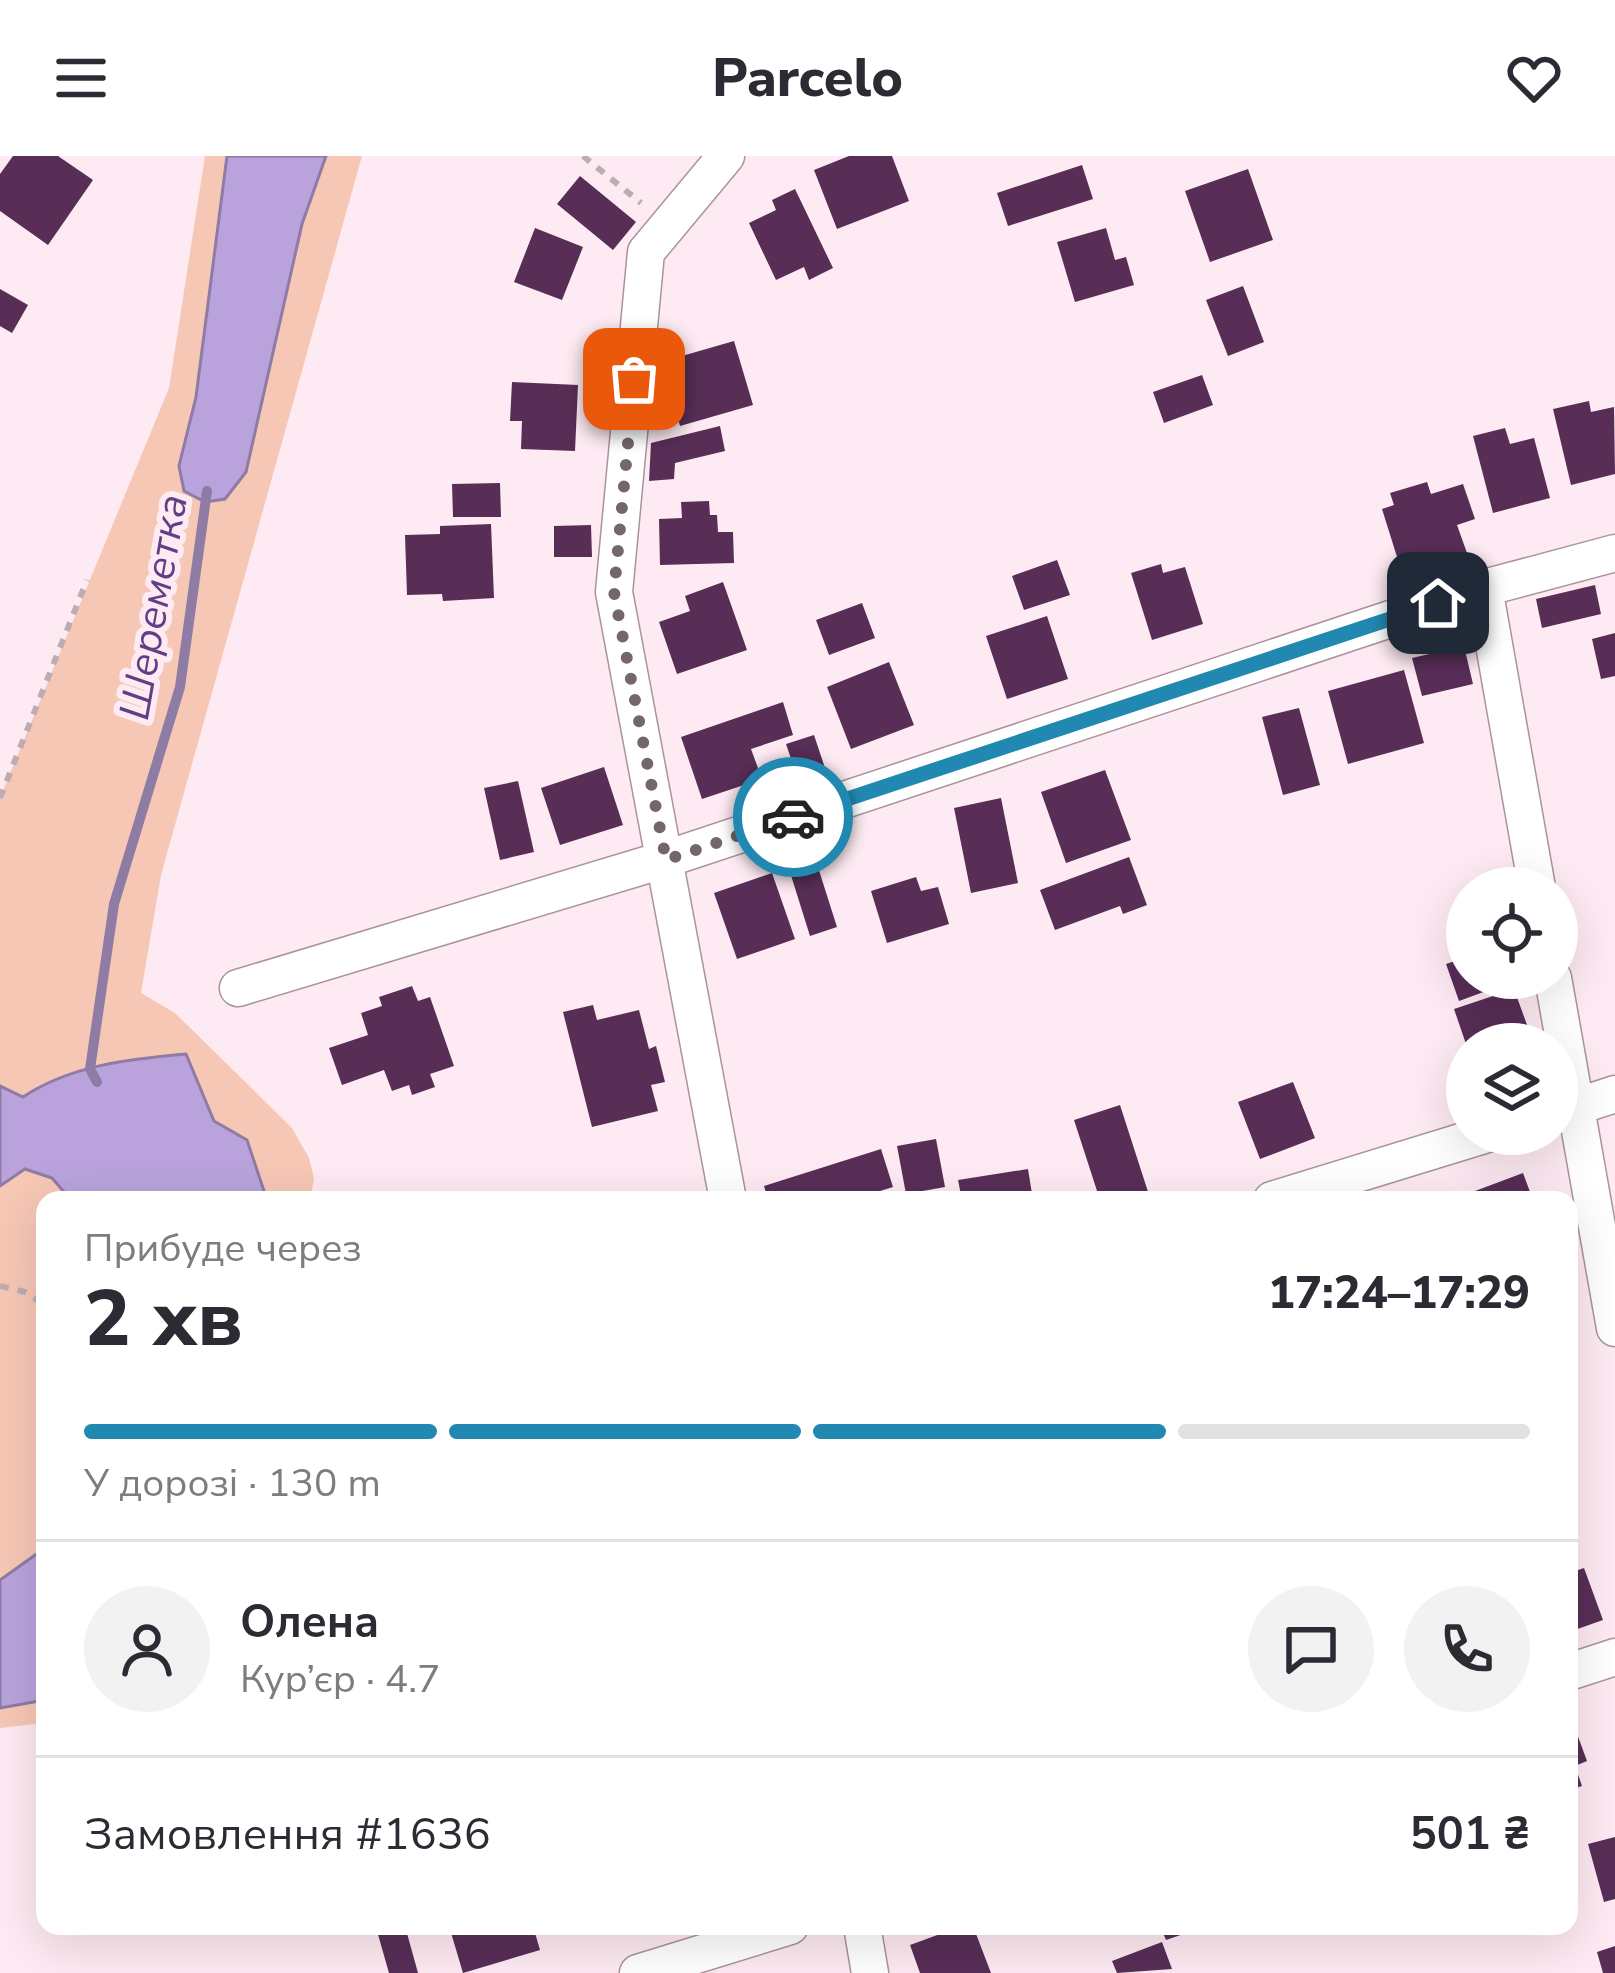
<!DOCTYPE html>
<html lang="uk">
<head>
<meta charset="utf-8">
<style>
	body { margin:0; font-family:"Nunito Sans",sans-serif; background:#f2f2f3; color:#2b2b33; height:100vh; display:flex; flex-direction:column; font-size:45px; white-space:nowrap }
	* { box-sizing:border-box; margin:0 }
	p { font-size:39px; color:#7c7c81 }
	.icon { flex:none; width:66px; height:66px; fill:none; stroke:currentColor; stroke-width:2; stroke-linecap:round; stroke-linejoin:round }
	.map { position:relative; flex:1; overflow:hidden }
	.details { position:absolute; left:36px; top:1035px; width:1542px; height:744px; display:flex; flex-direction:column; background:#fff; border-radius:24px; box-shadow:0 12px 48px #0002 }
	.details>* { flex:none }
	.buttons { position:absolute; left:1446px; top:711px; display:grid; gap:24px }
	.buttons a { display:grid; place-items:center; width:132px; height:132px; border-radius:50%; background:#fff; box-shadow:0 12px 48px #0002; font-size:60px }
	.pin { position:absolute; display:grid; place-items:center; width:102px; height:102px; color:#fff; margin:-51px; border-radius:24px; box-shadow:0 6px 18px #0006 }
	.courier { position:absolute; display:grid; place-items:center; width:120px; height:120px; margin:-60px; border:9px solid #2189b1; border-radius:50%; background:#fff; color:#222; box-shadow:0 3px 15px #0007 }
	.summary em { font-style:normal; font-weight:800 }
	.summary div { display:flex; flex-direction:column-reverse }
	.summary { display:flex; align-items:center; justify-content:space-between; height:204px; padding:0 48px }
	h1 { font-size:78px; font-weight:800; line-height:90px }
	.bar { display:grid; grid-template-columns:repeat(4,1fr); gap:18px 12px; align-content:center; height:144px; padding:0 48px }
	.bar i { height:15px; border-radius:9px; background:#e1e1e2 }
	.bar .active { background:#2189b1 }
	.bar p { grid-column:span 4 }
	.line { display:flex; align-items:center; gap:30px; padding:0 48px; border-top:3px solid #e1e1e2 }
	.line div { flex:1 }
	.round { display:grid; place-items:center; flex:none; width:126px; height:126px; border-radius:63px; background:#f2f2f3 }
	header { display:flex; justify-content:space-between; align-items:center; height:156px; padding:0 48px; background:#fff; font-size:54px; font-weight:800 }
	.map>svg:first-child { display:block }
	.green { fill:#f7c7b5 }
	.water { fill:#baa3dd; stroke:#8e7ca5; stroke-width:3 }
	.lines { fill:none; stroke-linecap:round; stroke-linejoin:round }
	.stream { stroke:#8e7ca5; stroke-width:10 }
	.building { fill:#582e57 }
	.street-casing { stroke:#aa939c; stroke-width:39 }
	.path { stroke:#bdadb3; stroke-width:6; stroke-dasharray:9 9; stroke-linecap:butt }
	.street { stroke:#fff; stroke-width:36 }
	.done { stroke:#73676b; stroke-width:12; stroke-dasharray:0 21.6 }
	.route { stroke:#2189b1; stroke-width:15 }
	.labels { text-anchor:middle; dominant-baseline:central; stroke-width:12; stroke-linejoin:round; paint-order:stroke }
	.water-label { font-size:42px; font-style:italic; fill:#5f3f86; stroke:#feeaf2 }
</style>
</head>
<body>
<header><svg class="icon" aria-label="menu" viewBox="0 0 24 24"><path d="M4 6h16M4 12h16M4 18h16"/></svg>Parcelo<svg class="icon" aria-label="heart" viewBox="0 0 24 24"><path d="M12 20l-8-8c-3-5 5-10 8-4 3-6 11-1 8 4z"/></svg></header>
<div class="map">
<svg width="1615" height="1817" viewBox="0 0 1615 1817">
	<rect width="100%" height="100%" fill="#feeaf2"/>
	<path class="green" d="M205,0h157l-201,719 -20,118 34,20 117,115 17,30 5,21 -4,21h-265v523l-45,5v-930l169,-410z"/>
	<path class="water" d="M227,0h99l-24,68 -56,248 -21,27 -20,3 -21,-11 -5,-25 17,-69z
		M186,898l28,67 33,19 20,60h-196l-19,-22 -27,-9 -25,17v-100l23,11c48,-32 107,-38 163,-43z
		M45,1392v152l-45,8v-128z"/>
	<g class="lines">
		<path class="stream" d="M97,926l-7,-13 24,-165 66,-217 27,-196"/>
	</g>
	<path class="building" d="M13,0h45l35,24 -45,65 -48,-34v-37z
		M849,0h43l17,45 -72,28 -23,-59z
		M1082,9l11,34 -85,27 -11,-33z
		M1248,13l25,71 -63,22 -25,-71z
		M580,20l56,46 -23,28 -56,-46z
		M795,33l38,79 -24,12 -5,-13 -28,13 -27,-57 27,-13 -4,-10z
		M535,72l48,19 -21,53 -48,-18z
		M1106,72l9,32 11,-3 8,28 -59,17 -18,-60z
		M1243,130l21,56 -36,14 -22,-56z
		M0,133l28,16 -16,28 -12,-7z
		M734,185l19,64 -73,21 -11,-37 14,-4 -8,-27z
		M1202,219l11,30 -49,18 -11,-31z
		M512,226l66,3 -3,66 -54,-2 1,-28h-12z
		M1589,245l2,11 23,-5 1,67 -44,11 -18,-76z
		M720,270l5,25 -50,12 -1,16 -25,2 2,-38z
		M1505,272l5,16 24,-6 16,60 -57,15 -20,-77z
		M1427,326l4,12 32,-10 12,35 -18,6 10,28 -19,6 5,15 -27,8 -4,-12 -19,6 -21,-67 12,-4 -4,-12z
		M500,327l1,34h-48l-1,-33z
		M709,345l1,14h7l1,17h15l1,31 -74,2 -1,-46 23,-1 -1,-16z
		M491,368l3,74 -51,3 -1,-7 -35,1 -2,-60 35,-1v-8z
		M591,369l1,32h-38v-31z
		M1057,404l13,35 -46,15 -12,-34z
		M1161,408l2,9 22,-6 18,57 -51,16 -21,-67z
		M723,426l24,68 -70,24 -18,-52 31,-11 -5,-15z
		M1595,429l6,29 -59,14 -6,-29z
		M862,447l13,35 -46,17 -13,-35z
		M1047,460l21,63 -61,20 -21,-63z
		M1615,477v43l-14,3 -9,-40z
		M1464,490l9,38 -51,12 -10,-38z
		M889,506l25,63 -63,24 -24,-62z
		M1404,514l20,73 -76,21 -20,-73z
		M783,546l10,33 -42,14 11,30 -60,20 -21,-62z
		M1299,552l21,77 -37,10 -21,-78z
		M814,579l16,48 -28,8 -16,-47z
		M604,611l19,58 -63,20 -19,-57z
		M1105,614l26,70 -65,23 -25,-71z
		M518,625l16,71 -34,8 -16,-72z
		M1001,642l17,85 -47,10 -17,-85z
		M1129,701l18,48 -24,9 -3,-8 -65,24 -15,-40z
		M816,705l21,66 -27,9 -21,-67z
		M772,717l23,66 -58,20 -23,-66z
		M916,721l5,14 17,-4 11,37 -62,19 -16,-52z
		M1467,801v21h39l2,5 -49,18 -13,-37z
		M412,830l6,15 12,-4 24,69 -24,8 5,13 -23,8 -3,-10 -17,6 -8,-21 -42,15 -13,-37 39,-13 -7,-22 21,-7 -3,-9z
		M1514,833l20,55h-68l-12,-35z
		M593,849l4,15 42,-10 10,39 7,-3 9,36 -14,3 7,26 -66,16 -29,-115z
		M1293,926l22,56 -55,21 -22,-57z
		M1120,949l30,93 -6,2h-44l-26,-80z
		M936,983l9,48 -39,7 -9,-48z
		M881,993l12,38 -42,13h-83l-4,-14z
		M1028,1013l5,31h-71l-4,-20z
		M1523,1017l10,27h-55l-3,-9z
		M1584,1412l19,52 -34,12v-59z
		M1569,1556l18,49 -12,5 7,20 -13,4z
		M1615,1681v62l-11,3 -16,-58z
		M394,1770h11l13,47h-29l-12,-42z
		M449,1770h84l7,24 -77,23z
		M962,1770h11l18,47h-71l-10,-28z
		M1160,1770h43l1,1 -38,13z
		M1162,1786l10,27 -55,4 -5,-12z
		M1615,1790v27h-12l-6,-21z"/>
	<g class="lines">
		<g class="street-casing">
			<path id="street" d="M726,0l-80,96 -32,340 114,608
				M1484,432l53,300
				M1553,822l62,350
				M238,832l428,-129 818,-271 131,-35
				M1557,957l58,-19
				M1272,1044l215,-66
				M1569,1516l46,-15
				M862,1770l8,47
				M638,1817l152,-47"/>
		</g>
		<path class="path" d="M583,0l58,47
			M0,642l87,-218
			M0,1130l25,6 20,13"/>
		<use href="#street" class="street"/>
	</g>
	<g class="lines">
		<path class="done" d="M634,223l-20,213 52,268 127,-43"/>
		<path class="route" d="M793,661l645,-214"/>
	</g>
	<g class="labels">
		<g class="water-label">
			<text transform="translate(154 451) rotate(-80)">Шереметка</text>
		</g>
	</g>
</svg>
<div class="buttons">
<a><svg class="icon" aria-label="locate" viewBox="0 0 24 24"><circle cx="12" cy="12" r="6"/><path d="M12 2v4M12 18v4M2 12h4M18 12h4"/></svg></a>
<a><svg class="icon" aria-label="layers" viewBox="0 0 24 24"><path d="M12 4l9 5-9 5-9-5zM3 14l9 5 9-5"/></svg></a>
</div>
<div class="pin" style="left:634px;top:223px;background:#ea580c"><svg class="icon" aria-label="bag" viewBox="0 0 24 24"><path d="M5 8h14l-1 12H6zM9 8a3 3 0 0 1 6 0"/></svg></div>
<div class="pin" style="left:1438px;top:447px;background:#1f2937"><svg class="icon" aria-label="home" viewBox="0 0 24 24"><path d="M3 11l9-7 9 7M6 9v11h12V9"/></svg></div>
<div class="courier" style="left:793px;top:661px"><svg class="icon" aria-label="car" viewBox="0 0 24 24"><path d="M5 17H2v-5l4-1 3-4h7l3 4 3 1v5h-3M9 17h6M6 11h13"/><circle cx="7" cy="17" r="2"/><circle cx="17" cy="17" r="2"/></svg></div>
<section class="details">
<div class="summary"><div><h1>2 хв</h1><p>Прибуде через</p></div><em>17:24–17:29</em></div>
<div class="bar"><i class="active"></i><i class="active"></i><i class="active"></i><i></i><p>У дорозі · 130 m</p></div>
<div class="line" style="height:216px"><a class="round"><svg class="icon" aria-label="person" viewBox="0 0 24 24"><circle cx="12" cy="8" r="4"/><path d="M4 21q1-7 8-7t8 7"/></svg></a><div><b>Олена</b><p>Кур’єр · 4.7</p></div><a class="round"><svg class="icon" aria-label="chat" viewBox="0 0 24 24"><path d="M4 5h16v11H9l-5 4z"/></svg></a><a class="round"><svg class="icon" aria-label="phone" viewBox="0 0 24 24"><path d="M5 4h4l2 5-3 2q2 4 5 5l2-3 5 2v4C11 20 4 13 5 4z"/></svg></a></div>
<div class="line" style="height:156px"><div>Замовлення #1636</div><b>501 ₴</b></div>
</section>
</div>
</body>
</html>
